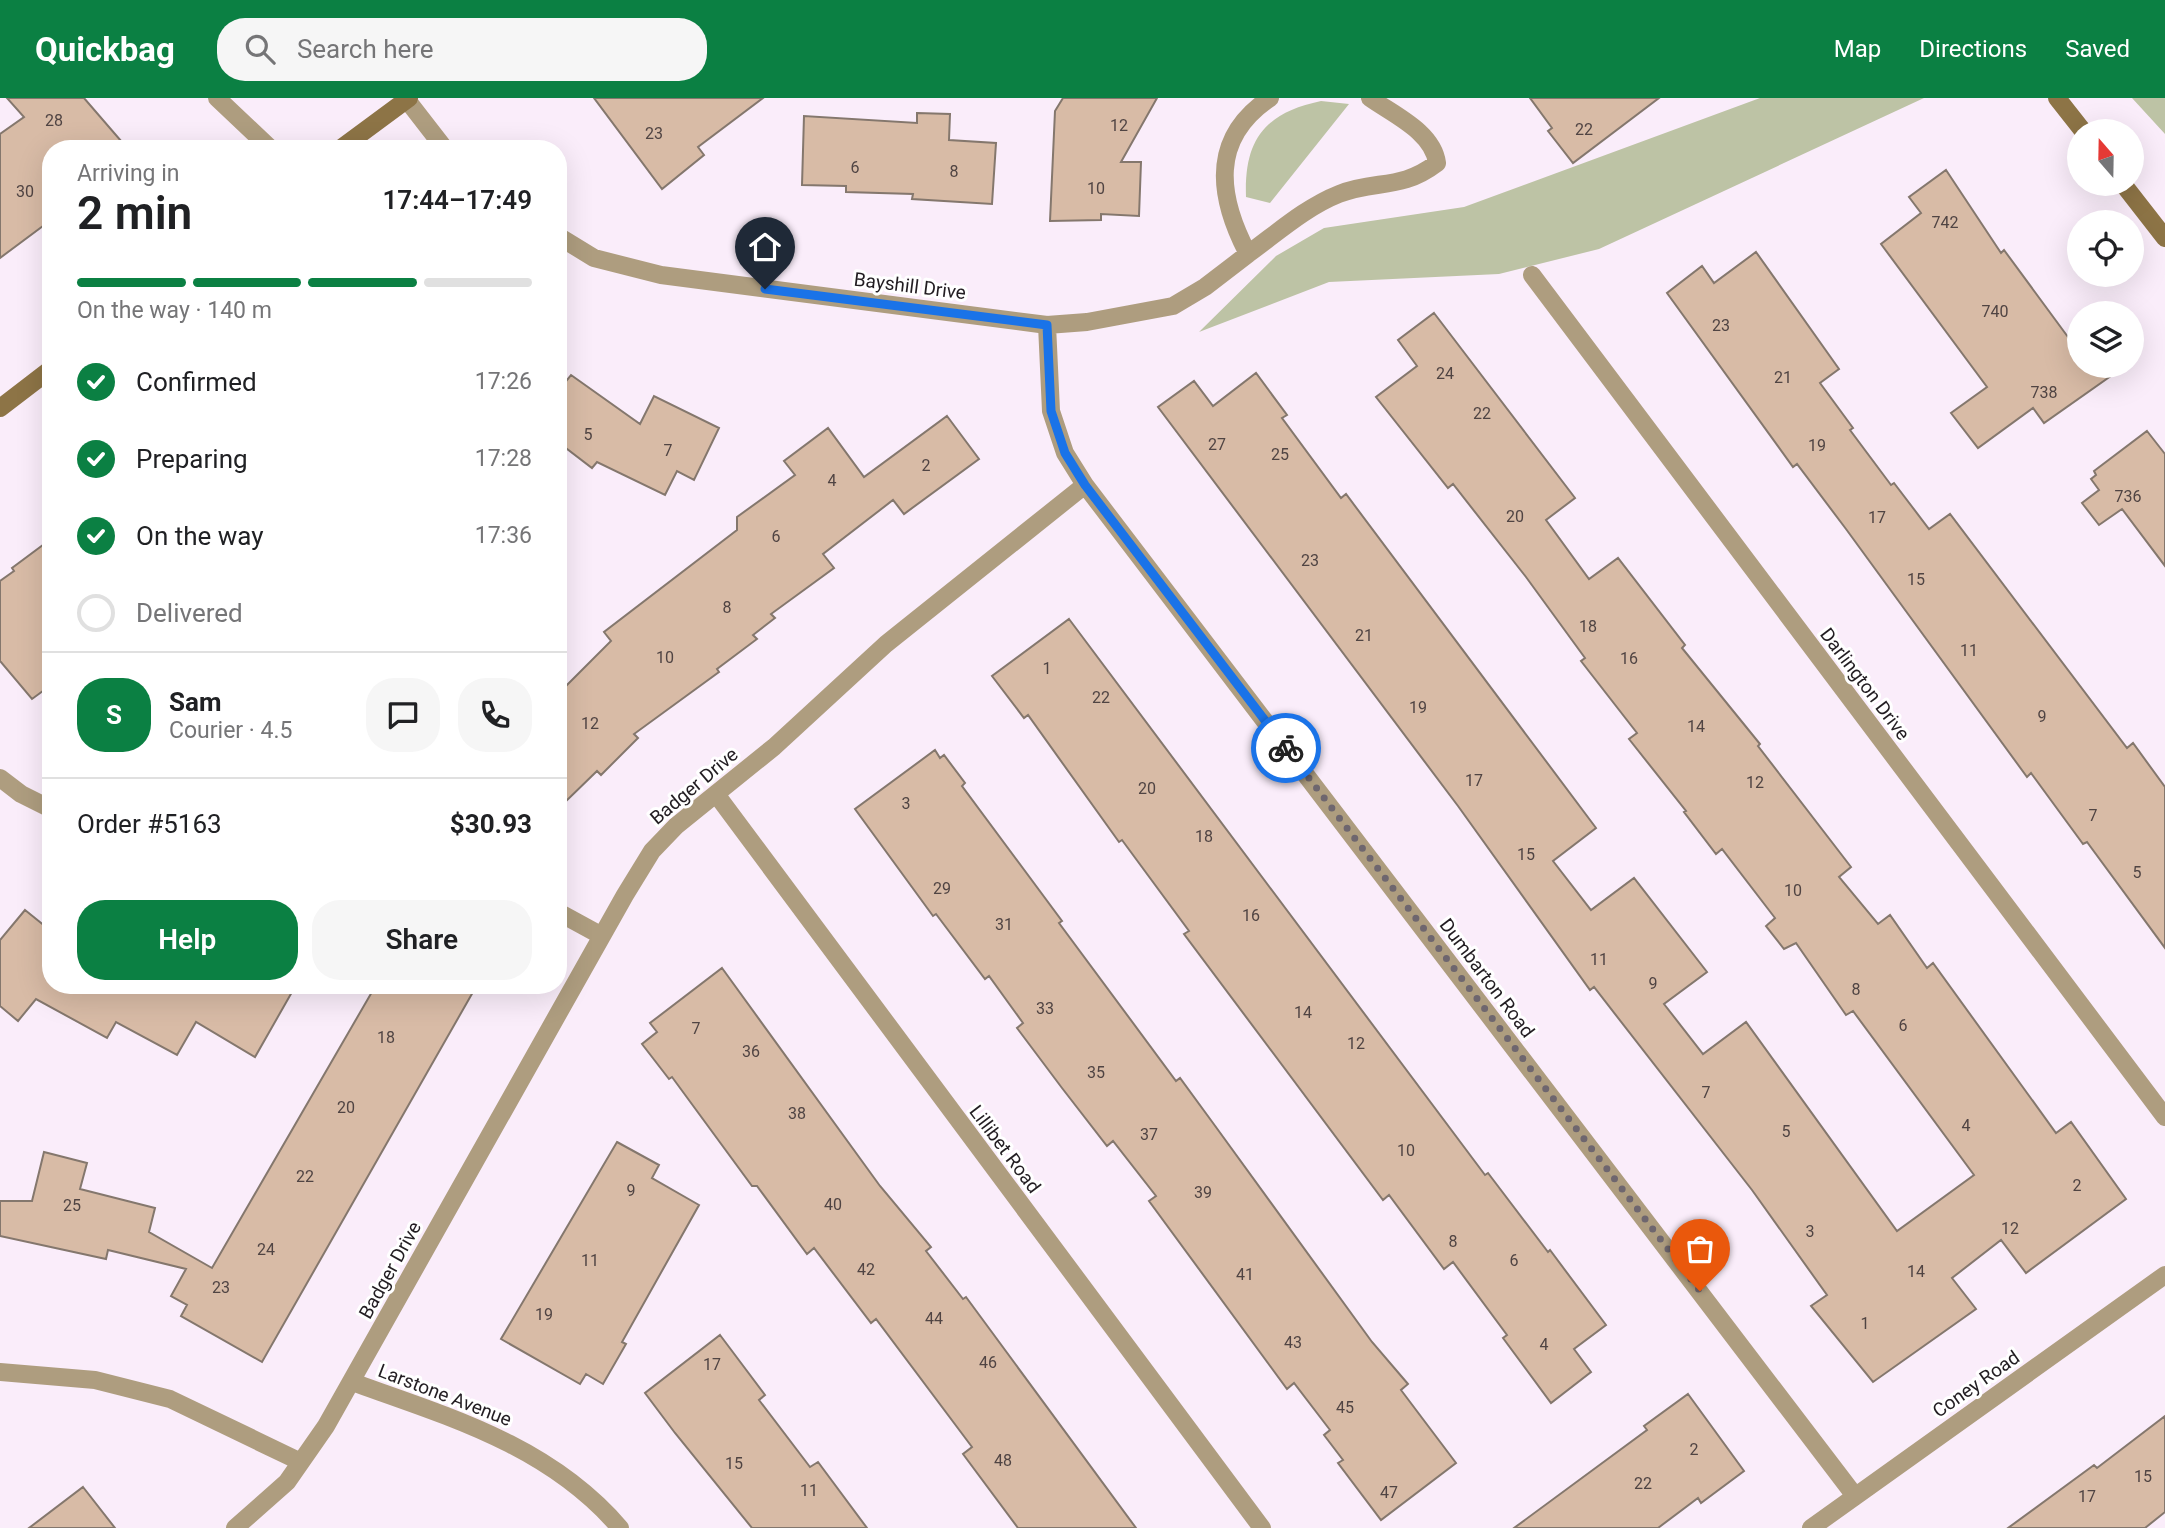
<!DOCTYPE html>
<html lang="en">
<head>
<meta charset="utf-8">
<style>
	body { margin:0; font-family:Roboto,sans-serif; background:#f6f6f6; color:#202124; height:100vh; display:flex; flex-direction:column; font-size:26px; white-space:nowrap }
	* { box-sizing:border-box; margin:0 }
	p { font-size:23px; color:#757577 }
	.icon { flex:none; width:38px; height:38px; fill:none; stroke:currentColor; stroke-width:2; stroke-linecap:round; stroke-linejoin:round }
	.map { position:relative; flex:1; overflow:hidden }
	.panel { position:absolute; left:42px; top:42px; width:525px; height:854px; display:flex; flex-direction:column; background:#fff; border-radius:28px; box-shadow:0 7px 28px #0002 }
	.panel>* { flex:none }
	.needle { width:46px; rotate:340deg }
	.fabs { position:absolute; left:2067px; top:21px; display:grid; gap:14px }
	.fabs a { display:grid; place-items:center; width:77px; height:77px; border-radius:50%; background:#fff; box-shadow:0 7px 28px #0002; font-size:35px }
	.pin { position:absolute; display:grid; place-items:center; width:60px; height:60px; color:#fff; margin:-72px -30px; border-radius:50% 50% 50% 0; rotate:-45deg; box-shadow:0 0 7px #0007 }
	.pin .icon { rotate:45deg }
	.courier { position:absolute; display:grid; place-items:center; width:70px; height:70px; margin:-35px; border:5px solid #1a73e8; border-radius:50%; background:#fff; color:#222; box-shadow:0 2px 9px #0007 }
	.head em { font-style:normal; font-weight:600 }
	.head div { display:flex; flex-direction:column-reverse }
	.head { display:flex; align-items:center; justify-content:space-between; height:119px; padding:0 35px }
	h1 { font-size:46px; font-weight:600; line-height:52px }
	.bar { display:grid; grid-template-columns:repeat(4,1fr); gap:10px 7px; align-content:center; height:84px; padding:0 35px }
	.bar i { height:9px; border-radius:5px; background:#e0e0e0 }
	.bar .current { background:#0b8043 }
	.bar p { grid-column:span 4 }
	.line { display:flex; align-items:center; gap:18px; padding:0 35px; border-top:2px solid #e0e0e0 }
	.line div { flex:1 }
	.round { display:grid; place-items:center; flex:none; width:74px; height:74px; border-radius:28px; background:#f6f6f6 }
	ol { padding:0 35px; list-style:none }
	li { display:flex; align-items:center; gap:21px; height:77px }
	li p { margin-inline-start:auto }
	li .icon { padding:7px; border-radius:50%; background:#0b8043; color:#fff; stroke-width:4 }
	li:last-child { color:#757577 }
	li i { width:38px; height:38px; border:4px solid #e0e0e0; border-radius:50% }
	.action { display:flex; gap:14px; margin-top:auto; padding:14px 35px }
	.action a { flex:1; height:80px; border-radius:28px; background:#0b8043; color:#fff; font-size:28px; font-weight:600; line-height:80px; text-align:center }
	.action a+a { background:#f6f6f6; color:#202124 }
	header { display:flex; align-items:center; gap:42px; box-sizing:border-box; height:98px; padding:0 35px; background:#0b8043; color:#fff }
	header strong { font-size:33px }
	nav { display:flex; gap:38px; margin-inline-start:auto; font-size:24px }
	.search { width:490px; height:63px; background:#f6f6f6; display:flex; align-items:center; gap:18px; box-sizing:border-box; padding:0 24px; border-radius:28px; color:#757577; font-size:26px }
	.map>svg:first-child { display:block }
	.green { fill:#bdc3a5 }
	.building { fill:#d8bba6; stroke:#84776d; stroke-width:2 }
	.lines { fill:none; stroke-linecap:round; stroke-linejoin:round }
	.street { stroke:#ae9d7f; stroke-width:18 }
	.secondary { stroke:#8d7446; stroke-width:18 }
	.done { stroke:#6e666e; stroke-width:7; stroke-dasharray:0 12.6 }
	.route { stroke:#1a73e8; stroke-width:9 }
	.labels { text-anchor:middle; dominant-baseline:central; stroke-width:6; stroke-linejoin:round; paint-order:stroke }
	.number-label { font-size:16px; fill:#504443 }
	.street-label { font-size:19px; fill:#221d22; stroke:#fff }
</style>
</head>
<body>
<header>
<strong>Quickbag</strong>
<div class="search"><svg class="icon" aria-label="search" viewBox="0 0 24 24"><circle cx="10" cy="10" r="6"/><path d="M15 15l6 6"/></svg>Search here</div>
<nav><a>Map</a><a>Directions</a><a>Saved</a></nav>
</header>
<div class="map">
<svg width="2165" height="1430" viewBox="0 0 2165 1430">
	<rect width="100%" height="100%" fill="#faedfa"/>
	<path class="green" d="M1760,0h164l-325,151 -100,25 -170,8 -130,50 77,-76 48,-28 140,-21z
		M2132,0h33v36z
		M1321,3l28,3 -79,99 -24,-6c-2,-58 19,-84 75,-96z"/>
	<path class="building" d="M7,0h77l44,51h-77v71l-51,38v-124l24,-17z
		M594,0h169l-65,49 6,8 -42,34z
		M1063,0h94l-36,64h20l-2,54 -38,-2v6l-51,1 5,-110z
		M1530,0h129l-86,65 -25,-32 4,-3z
		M917,15l33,1 -1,26 47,3 -4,61 -80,-5 1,-5 -67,-2v-6l-44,-1 2,-69 113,7z
		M1946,72l55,83 3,-3 75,102v14h46l-81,57 -11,-15 -55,40 -27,-35 36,-26 -106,-143 40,-31 -12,-16z
		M1756,154l83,117 -19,14 33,45 -3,2 41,55 3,-2 35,46 21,-15 177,234 6,-5 32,44v161l-78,-106 -4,2 -52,-71 -4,4 -181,-248 -49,-65 -4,3 -126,-174 35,-27 12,17z
		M1434,215l141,185 -29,22 43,59 29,-21 67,87 -3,3 78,96 -2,2 93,121 -12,10 39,47 12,-9 37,53 6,-5 123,170 15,-11 55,77 -100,74 -25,-33 -49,38 24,31 -103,73 -62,-76 16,-11 -75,-105 -158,-203 -4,3 -132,-184 -300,-399 36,-26 19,25 43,-33 31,42 -5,3 59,80 5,-4 250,334 -43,33 38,49 43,-32 73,94 -43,32 39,50 43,-32 151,209 77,-56 -121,-164 -7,4 -50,-72 -12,6 -18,-23 9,-8 -53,-69 -6,5 -32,-42 2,-1 -57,-72 8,-6 -56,-72 4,-3 -59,-81 -73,-93 -5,4 -72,-91 41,-31 -19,-26z
		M571,277l69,49 14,-28 65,32 -25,52 -17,-9 -12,24 -68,-33 -5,6 -34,-26v-51z
		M947,318l32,43 -75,55 -11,-14 -70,54 11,14 -63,46 4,4 -22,17 4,4 -40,30 2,3 -85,62 4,4 -37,37 -4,-4 -39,38v-115l53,-53 -7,-9 133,-102v-13l58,-42 -11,-14 44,-33 36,49z
		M2147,333l18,23v112l-43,-57 -23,16 -17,-22 17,-13 -8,-11 5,-4 -2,-4z
		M51,441v146l-19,14 -32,-38v-80l14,-10 -2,-3z
		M1069,521l416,556 3,-2 60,79 2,-2 56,75 -32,24 17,23 -40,31 -48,-65 4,-3 -54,-73 -9,7 -55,-74 -6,5 -199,-266 5,-3 -67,-91 -3,2 -91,-127 -4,3 -32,-42z
		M935,652l5,8 4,-3 21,28 -3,3 100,135 -3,2 117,158 4,-3 33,45 159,219 36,42 -7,6 55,73 -75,57 -43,-57 5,-3 -19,-25 6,-5 -36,-47 -7,6 -138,-188 7,-5 -43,-55 -6,5 -45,-58 -45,-60 6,-5 -34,-47 -4,3 -49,-65 -3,2 -78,-107z
		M25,812l26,21v54h245l-41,72 -59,-35 -19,33 -61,-33 -9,16 -71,-39 -18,22 -18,-15v-66z
		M722,870l158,218 51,61 -5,4 37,48 3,-2 170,231h-118l-55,-74 9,-7 -96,-128 -5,4 -57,-75 -7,6 -50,-68h-5l-80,-109 -3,2 -27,-35 15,-12 -7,-9z
		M376,887h101l-215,377 -81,-46 6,-11 -16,-9 15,-27 -78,-19 -2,9 -106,-23v-35h32l12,-49 43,11 -7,26 75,19 -6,24 63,36z
		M617,1044l42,23 -7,13 47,27 -77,137 4,2 -23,40 -17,-10 -6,10 -79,-45z
		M720,1237l45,60 -6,5 51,67 8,-5 49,66h-115l-77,-95 -30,-40z
		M1688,1296l56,77 -43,32 -3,-5 -40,30h-144l133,-98 -3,-4z
		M2165,1318v96l-20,16h-137l86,-63 3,3z
		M83,1389l32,41h-86z"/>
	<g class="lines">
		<path class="street" d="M217,0l54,51
			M407,2l38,49
			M558,138l36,22 67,17 386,50 40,-3 86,-16 32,-19 43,-33c-30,-57 -39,-115 22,-156
			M1248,156c29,-21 58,-47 91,-60 38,-15 61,-3 98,-31 -4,-31 -43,-48 -67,-65
			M1532,177l633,842
			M1047,227l4,86 14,42 20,32 770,1011
			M0,680l21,16 30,15
			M716,696l546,734
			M558,814l44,24
			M0,1274l95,8 75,19 131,63
			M352,1284c98,35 198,64 268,146
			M235,1430l52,-46 39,-56 299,-531 27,-44 24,-25 98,-79 112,-103 199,-159
			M1811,1430l354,-253"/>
		<path class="secondary" d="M2057,0l26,33
			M340,51l69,-51
			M2123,86l42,54
			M0,310l51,-39"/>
	</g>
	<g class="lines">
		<path class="done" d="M1286,650l414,543"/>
		<path class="route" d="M765,191l282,36 4,86 14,42 20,32 201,263"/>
	</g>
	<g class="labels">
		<g class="number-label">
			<text x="54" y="22">28</text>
			<text x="1119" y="27">12</text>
			<text x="1584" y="31">22</text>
			<text x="654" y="35">23</text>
			<text x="855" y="69">6</text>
			<text x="954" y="73">8</text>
			<text x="1096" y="90">10</text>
			<text x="25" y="93">30</text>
			<text x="1945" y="124">742</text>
			<text x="1995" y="213">740</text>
			<text x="1721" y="227">23</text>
			<text x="1445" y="275">24</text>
			<text x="1783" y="279">21</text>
			<text x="2044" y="294">738</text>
			<text x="1482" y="315">22</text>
			<text x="588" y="336">5</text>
			<text x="1217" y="346">27</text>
			<text x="1817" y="347">19</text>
			<text x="668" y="352">7</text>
			<text x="1280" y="356">25</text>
			<text x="926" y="367">2</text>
			<text x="832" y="382">4</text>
			<text x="2128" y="398">736</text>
			<text x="1515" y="418">20</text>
			<text x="1877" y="419">17</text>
			<text x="776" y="438">6</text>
			<text x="1310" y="462">23</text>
			<text x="1916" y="481">15</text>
			<text x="727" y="509">8</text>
			<text x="1588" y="528">18</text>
			<text x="1364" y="537">21</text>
			<text x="1969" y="552">11</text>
			<text x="665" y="559">10</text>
			<text x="1629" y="560">16</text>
			<text x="1047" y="570">1</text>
			<text x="1101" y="599">22</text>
			<text x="1418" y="609">19</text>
			<text x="2042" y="618">9</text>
			<text x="590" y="625">12</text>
			<text x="1696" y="628">14</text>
			<text x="1474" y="682">17</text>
			<text x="1755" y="684">12</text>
			<text x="1147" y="690">20</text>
			<text x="906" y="705">3</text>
			<text x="2093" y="717">7</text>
			<text x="1204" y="738">18</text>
			<text x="1526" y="756">15</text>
			<text x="2137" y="774">5</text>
			<text x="942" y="790">29</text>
			<text x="1793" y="792">10</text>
			<text x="1251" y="817">16</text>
			<text x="1004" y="826">31</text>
			<text x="1599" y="861">11</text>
			<text x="1653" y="885">9</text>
			<text x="1856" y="891">8</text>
			<text x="1045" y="910">33</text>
			<text x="1303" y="914">14</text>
			<text x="1903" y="927">6</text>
			<text x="696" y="930">7</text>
			<text x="386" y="939">18</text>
			<text x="1356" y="945">12</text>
			<text x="751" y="953">36</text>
			<text x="1096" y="974">35</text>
			<text x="1706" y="994">7</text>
			<text x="346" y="1009">20</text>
			<text x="797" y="1015">38</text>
			<text x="1966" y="1027">4</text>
			<text x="1786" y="1033">5</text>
			<text x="1149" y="1036">37</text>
			<text x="1406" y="1052">10</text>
			<text x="305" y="1078">22</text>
			<text x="2077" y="1087">2</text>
			<text x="631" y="1092">9</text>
			<text x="1203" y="1094">39</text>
			<text x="833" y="1106">40</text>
			<text x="72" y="1107">25</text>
			<text x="2010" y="1130">12</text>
			<text x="1810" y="1133">3</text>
			<text x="1453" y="1143">8</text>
			<text x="266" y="1151">24</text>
			<text x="590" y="1162">11</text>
			<text x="1514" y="1162">6</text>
			<text x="866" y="1171">42</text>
			<text x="1916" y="1173">14</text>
			<text x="1245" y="1176">41</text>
			<text x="221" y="1189">23</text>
			<text x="544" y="1216">19</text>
			<text x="934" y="1220">44</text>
			<text x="1865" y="1225">1</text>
			<text x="1293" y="1244">43</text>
			<text x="1544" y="1246">4</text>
			<text x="988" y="1264">46</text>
			<text x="712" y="1266">17</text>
			<text x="1345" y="1309">45</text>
			<text x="1694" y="1351">2</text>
			<text x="1003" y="1362">48</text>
			<text x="734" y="1365">15</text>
			<text x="2143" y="1378">15</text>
			<text x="1643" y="1385">22</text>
			<text x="809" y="1392">11</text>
			<text x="1389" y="1394">47</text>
			<text x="2087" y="1398">17</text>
		</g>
		<g class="street-label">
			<text transform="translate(910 188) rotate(7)">Bayshill Drive</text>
			<text transform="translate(1865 586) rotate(53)">Darlington Drive</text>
			<text transform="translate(694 688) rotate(-40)">Badger Drive</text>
			<text transform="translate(1487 880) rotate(53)">Dumbarton Road</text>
			<text transform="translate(1005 1051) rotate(53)">Lillibet Road</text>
			<text transform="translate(390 1172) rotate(-61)">Badger Drive</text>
			<text transform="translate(1976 1286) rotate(-35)">Coney Road</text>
			<text transform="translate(445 1297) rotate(21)">Larstone Avenue</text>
		</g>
	</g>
</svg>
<div class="fabs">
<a><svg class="needle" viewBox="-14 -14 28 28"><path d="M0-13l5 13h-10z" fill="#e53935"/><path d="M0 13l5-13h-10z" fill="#757577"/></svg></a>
<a><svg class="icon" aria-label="locate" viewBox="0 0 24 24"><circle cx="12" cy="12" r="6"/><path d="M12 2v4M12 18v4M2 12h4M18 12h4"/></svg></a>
<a><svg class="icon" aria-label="layers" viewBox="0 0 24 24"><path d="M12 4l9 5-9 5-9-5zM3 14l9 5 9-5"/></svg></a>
</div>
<div class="pin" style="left:1700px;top:1193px;background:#ea580c"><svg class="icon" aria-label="bag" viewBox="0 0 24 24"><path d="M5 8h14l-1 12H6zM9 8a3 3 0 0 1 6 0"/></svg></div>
<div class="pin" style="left:765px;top:191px;background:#1f2937"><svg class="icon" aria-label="home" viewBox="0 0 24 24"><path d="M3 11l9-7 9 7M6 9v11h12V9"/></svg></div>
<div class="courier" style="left:1286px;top:650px"><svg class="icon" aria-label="bike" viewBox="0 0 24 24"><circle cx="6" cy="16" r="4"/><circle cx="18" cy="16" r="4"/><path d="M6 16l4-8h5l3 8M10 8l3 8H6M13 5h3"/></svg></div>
<section class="panel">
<div class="head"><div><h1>2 min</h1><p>Arriving in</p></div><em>17:44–17:49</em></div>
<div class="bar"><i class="current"></i><i class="current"></i><i class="current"></i><i></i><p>On the way · 140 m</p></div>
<ol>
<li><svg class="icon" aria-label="check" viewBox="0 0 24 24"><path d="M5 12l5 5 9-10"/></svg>Confirmed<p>17:26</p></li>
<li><svg class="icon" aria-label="check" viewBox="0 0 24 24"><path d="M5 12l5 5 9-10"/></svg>Preparing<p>17:28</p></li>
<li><svg class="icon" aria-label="check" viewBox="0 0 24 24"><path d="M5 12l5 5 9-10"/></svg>On the way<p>17:36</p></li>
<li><i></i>Delivered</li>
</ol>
<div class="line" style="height:126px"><b class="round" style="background:#0b8043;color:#fff">S</b><div><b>Sam</b><p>Courier · 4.5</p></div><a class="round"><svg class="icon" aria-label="chat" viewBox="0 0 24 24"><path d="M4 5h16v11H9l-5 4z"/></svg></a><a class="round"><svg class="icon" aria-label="phone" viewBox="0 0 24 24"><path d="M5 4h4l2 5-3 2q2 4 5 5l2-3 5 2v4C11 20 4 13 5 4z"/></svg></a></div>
<div class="line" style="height:91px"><div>Order #5163</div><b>$30.93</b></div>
<div class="action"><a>Help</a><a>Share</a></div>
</section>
</div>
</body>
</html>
